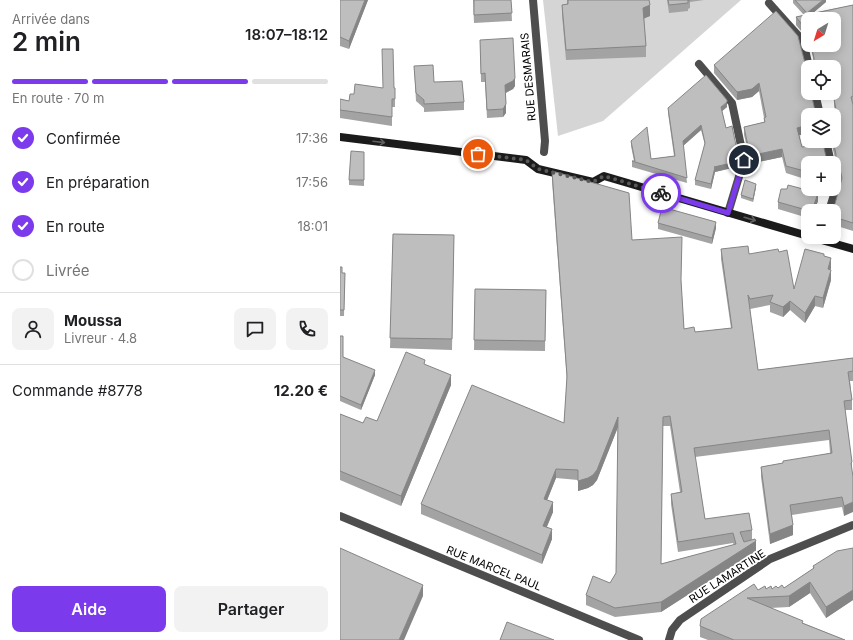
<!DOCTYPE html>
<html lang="fr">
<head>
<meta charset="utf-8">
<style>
	body { margin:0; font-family:Inter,sans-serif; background:#f2f2f2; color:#202124; height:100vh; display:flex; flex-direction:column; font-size:15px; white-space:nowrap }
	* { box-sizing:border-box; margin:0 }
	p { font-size:13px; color:#757577 }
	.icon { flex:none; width:22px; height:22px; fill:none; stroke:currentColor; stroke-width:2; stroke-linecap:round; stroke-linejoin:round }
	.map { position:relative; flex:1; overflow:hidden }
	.panel { display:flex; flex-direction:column; background:#fff; width:340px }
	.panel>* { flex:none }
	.needle { width:26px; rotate:218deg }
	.fabs { position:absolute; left:461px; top:12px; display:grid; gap:8px }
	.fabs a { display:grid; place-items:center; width:40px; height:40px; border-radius:8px; background:#fff; box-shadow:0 2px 10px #0003; font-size:20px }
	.pin { position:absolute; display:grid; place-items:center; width:34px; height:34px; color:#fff; margin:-17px; border:2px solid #fff; border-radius:50%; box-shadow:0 1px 4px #0007 }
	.courier { position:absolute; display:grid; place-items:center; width:40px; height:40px; margin:-20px; border:3px solid #7c3aed; border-radius:50%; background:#fff; color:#222; box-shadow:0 1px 5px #0007 }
	.head em { font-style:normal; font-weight:600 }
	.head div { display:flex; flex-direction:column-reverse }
	.head { display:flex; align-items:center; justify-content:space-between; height:68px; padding:0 12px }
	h1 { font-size:26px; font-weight:600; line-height:30px }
	.bar { display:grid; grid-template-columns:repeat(4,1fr); gap:6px 4px; align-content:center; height:48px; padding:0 12px }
	.bar i { height:5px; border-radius:3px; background:#e0e0e0 }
	.bar .active { background:#7c3aed }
	.bar p { grid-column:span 4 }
	.line { display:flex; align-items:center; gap:10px; padding:0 12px; border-top:1px solid #e0e0e0 }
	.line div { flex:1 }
	.round { display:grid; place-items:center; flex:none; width:42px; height:42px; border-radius:8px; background:#f2f2f2 }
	ol { padding:0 12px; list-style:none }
	li { display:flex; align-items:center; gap:12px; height:44px }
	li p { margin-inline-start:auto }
	li .icon { padding:4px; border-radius:50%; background:#7c3aed; color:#fff; stroke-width:4 }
	li:last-child { color:#757577 }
	li i { width:22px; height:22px; border:2px solid #e0e0e0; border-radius:50% }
	.cta { display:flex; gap:8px; margin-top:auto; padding:8px 12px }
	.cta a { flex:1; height:46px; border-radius:8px; background:#7c3aed; color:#fff; font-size:16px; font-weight:600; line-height:46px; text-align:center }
	.cta a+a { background:#f2f2f2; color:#202124 }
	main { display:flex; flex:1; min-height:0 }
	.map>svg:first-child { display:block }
	.green { fill:#d5d5d5 }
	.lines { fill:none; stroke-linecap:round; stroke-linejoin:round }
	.street { stroke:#4e4e4e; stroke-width:8 }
	.secondary { stroke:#1b1b1b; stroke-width:8 }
	.wall { fill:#a3a3a3; fill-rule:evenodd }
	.shaded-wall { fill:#858585 }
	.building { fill:#bebebe; stroke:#858585; fill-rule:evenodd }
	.oneway { stroke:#5f5f5f }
	.done { stroke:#595959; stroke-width:4; stroke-dasharray:0 7.2 }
	.route { stroke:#7c3aed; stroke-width:5 }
	.labels { text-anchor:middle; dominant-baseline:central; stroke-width:3.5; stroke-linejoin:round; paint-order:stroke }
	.street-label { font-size:11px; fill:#000; stroke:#fff }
</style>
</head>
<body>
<main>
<section class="panel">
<div class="head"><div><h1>2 min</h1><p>Arrivée dans</p></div><em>18:07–18:12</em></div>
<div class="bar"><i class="active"></i><i class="active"></i><i class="active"></i><i></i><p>En route · 70 m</p></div>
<ol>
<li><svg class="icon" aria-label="check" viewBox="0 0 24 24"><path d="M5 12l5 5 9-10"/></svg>Confirmée<p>17:36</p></li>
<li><svg class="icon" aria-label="check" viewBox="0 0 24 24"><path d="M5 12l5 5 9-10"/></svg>En préparation<p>17:56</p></li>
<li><svg class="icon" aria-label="check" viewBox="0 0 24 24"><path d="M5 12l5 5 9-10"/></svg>En route<p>18:01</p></li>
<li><i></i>Livrée</li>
</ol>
<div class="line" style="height:72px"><a class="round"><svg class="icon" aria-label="person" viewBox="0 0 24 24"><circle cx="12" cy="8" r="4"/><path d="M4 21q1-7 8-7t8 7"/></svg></a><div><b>Moussa</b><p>Livreur · 4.8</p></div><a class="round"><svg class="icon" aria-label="chat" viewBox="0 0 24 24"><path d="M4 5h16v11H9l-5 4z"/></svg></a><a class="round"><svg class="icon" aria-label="phone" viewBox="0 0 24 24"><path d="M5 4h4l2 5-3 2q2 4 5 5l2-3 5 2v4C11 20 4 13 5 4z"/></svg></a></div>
<div class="line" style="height:52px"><div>Commande #8778</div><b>12.20 €</b></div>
<div class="cta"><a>Aide</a><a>Partager</a></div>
</section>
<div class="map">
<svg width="513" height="640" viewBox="0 0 513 640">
	<rect width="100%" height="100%" fill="#fff"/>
	<path class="green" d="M203,0h198l-138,121 -45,15z"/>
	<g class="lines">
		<path class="street" d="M193,0l12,141 -1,11
			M429,3l34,38 6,26
			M359,64l33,39 12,57 -16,53
			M475,93l5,22
			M486,141l5,22
			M489,211l8,-26 -3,-11
			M0,516l299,124
			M329,640l3,-10 8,-10 90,-61 83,-34"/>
		<path class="secondary" d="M0,137l186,23 12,9 55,13 11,-6 204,60
			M471,237l42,12"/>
	</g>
	<path class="wall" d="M0,0h28l-19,49 -9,-3z
		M133,0h38l1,21 -38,2z
		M227,0h82l1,16 -6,2 2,28v11l-80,3 -4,-45v-10l5,-1z
		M327,0h37l-14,2v6l-2,1v2l-19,2z
		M453,0h33v2l-13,11 40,-8v226l-19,-6v-14l7,-29 -2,-9 -3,-4h-2v-6h-26v17l-22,-7 -4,-16 -33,7v-9l-5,-20v-8l20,-5v-4l-5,-27 -7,6 -15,3 -23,-27v-8l91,-2 3,2 6,-3 -4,-17h24l-26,-26v20l-12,-14v-8l8,-2 -11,-12zM468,67h26v21l2,10 -2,1v7l4,20 -4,15h-3l4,17 -1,2 -4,1 -3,-2 -1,-2 -24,-10 -3,-12 9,-2z
		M140,40l35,46 -2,3 -7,4v20l-3,4 -16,1 -2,-36h-4z
		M74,66l20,16 30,20v8l-40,2v-4l-8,-7z
		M43,88h12v19h-3v19l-52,-8v-19l9,2 5,-7z
		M387,107l-5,4 4,17 12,32 -2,7 -21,5 -4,17 -16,-4v-5l10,-35 -4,-15 -18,16 4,37 -55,-16v-6h2l-3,-15v-5l20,18 23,-3 -6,-43v-5z
		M24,152v34l-15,-1v-5z
		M212,171l80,69 49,40 3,49 11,3 36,-4 -10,-69v-10l28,5 45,35 30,-33 7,12 -1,2 1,10 -8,28 -8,-2 -10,17 -15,-13 -7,7 -13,-5v-7l-20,4 8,61 95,-12v23h-3l2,19v10h-7l7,52v10l-8,44 -2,-9 -50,8 1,20 -23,9 -9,-67v-10l22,-4 47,-10 -1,-13 -134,17 10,62 47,11v10l4,11 -95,61 -46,5 -29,-12v-10l24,-12 6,-10 2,-146 -21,53 -4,5 -5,3 -10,3v-11l-22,-2 -9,22 6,12 -6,15 5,12 -10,25 -121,-50v-10l143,-81 3,-42 -15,-200zM323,426h7l10,66 -9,2v10l7,48 55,-9 1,2 -73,19z
		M416,187l-3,15 -12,-4v-3z
		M482,189h8l-2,7 -6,-1z
		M478,201l-4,10h-6v7l-30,-9v-7z
		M318,223l58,5 -4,16 -54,-15z
		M53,234l61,1 -2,115 -62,-2z
		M0,267l2,6h3l-1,43h-4z
		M135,289l71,1 -1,61 -71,-1z
		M0,336l3,21 32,18 -14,35 -21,-9z
		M85,365l26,20 -50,121 -61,-26v-66l23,9 14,-2z
		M513,548v52l-27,18 -16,-25 -21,14 -19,1 33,15 42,17h-137l-8,-3v-11l58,-36 8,-1 18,-1 29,-19v-3z"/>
	<path class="shaded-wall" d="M25,0h3l-19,49v-8z
		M483,0h3v2l-19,16v-5z
		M310,5v11l-7,3v-11z
		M175,78v8l-2,3 -8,4v-8z
		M419,83v8l-7,6 -15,3v-8z
		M387,102v5l-6,5v-5z
		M166,104v9l-3,4v-8z
		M361,125v5l-18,16v-5z
		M468,125v8l-11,3v-8z
		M442,149v8l-33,7v-8z
		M398,155v5l-2,7 -21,5 -4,17v-5l3,-17z
		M416,184v3l-3,15v-3z
		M488,189h2l-2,7z
		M478,193v8l-4,10h-2z
		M376,222v6l-4,16v-6z
		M491,258v10l-3,11v-10z
		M491,270v10l-8,28v-10z
		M475,296v10l-10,17v-10z
		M450,301v9l-7,7v-10z
		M35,370v5l-14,35v-5z
		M111,375v10l-50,121v-10z
		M278,417v10l-21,53 -4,5 -5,3 -10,3v-10z
		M216,469v9l-12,30v-9z
		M213,502v10l-10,23v-9z
		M513,502v10l-9,4v-10z
		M453,525v10l-23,9v-10z
		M212,529v10l-10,25v-9z
		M416,541v10l-95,61v-10z
		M470,582v11l-21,14v-11z
		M83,585v11l-19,44h-5z
		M513,590v10l-27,18v-11z"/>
	<path class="building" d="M0,0h25l-16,41 -9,-4z
		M134,0h37l1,13 -38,2z
		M228,0h81l1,5 -7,3 3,38 -80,4 -4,-45 6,-1z
		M328,0h22h-2v3l-19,2z
		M455,0h28l-16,13z
		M513,5v91l-2,1 2,8v118l-19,-6v-6h-1l9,-33 -3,-13 -3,-4h-4l-2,2h-22v9l-22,-6 -4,-17 -33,7v-5l-5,-24 21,-5 -1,-4 2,-1 -7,-34 -7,6 -15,3 -23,-27 62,-54 22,25 7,27 3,2 4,-2 2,-2v-3l-3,-13h23v-26h-26v13l-12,-15zM468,67h26v14l3,17 -3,1 5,26 -5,1v15h-1l3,13v3l-2,3 -4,1 -3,-2 -1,-2 -3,-14 -21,4 -5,-19 11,-3v-10h8l-5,-22h-3z
		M173,38l2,40 -2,3 -8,4 1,19 -3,5 -16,1 -2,-37 -4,1 -1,-34z
		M42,49h11l1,39h1v11h-3v18l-52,-7v-11l9,2 1,-7h4l1,-10 28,4z
		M93,65l1,17 28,-1 2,21 -40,2v-4l-8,-7 -2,-27z
		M366,75l21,25v2l-6,5 5,21 6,-2 6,29 -2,7 -22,5h1l-4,17 -16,-4 10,-37 -4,-18 -18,16 4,37 -55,-17h3l-4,-20 16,-14 4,32 24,-3 -7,-48z
		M11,151l13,1v28h-15z
		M212,171l77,22 3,47 50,-3 -1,43 3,49 10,-2 1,5 37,-4 -11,-79 27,-3 1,8 29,-5 1,3 8,-2 7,39 11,-40 19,5v2l7,2 -3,11 3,1 -8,28 -8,-2 -10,17 -15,-12 -7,6 -13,-5 3,-7 -23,4 -2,-4 10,75 95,-12v13l-5,1 4,28 -8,1 8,61 -1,1 2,14v25l-9,4 -2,-9 -52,8 3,20 -23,9 -9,-67 22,-4v-2l49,-8 -3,-23 -135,18 11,71 44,-6 3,17 -12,2 4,10 11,-3 1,2 -95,61 -46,6 -29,-13 7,-19 17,7 6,-10 2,-156 -21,53 -4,5 -5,3 -10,3v-11l-22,-1 -12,30 9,3 -10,24 9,3 -10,26 -121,-51 51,-119 92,38 3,-47zM330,416l12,76 -11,2 7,48 55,-9 3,11 -75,20 2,-147z
		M405,180l11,4 -3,15 -12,-4z
		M448,185l30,8 -6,18h-2l-32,-9 3,-13h6z
		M322,207l54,15 -4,16 -54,-15z
		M53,234l61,1 -2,104 -62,-1z
		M0,267h2v6h3l-1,37h-4z
		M135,289l71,1 -1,51 -71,-1z
		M0,336h3v21l32,13 -14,35 -21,-9z
		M66,352l19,8 -1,4 27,11 -50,121 -61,-25v-57l23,9 3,-6 11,4z
		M0,548l83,37 -24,55h-59z
		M513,548v42l-27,17 -16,-25 -21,14 -42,2 56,23 -1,2 43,17h-111l-34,-14 1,-7 53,-35 4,6 7,-4 1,3 5,-3 1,3 4,-3 2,2 4,-3 2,3 30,-20 -1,-2 24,-15z
		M167,622l47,18h-54z"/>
	<defs><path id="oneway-shaft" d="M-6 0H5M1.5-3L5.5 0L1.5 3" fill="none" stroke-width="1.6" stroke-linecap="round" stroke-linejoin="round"/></defs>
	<g class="oneway">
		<use href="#oneway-shaft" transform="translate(39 142) rotate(7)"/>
		<use href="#oneway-shaft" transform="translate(410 219) rotate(16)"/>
	</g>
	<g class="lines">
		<path class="done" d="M138,154l48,6 12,9 55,13 11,-6 57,17"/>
		<path class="route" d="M321,193l67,20 16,-53"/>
	</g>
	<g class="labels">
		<g class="street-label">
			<text transform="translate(188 77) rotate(-95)">RUE DESMARAIS</text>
			<text transform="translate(154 568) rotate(22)">RUE MARCEL PAUL</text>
			<text transform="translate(387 576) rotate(-33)">RUE LAMARTINE</text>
		</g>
	</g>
</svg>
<div class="fabs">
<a><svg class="needle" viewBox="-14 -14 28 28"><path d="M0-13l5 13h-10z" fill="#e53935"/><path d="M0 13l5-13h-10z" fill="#757577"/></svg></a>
<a><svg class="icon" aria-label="locate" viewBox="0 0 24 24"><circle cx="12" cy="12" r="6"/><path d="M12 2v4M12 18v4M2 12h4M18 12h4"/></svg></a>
<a><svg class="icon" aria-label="layers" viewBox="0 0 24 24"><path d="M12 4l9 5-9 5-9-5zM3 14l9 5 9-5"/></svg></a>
<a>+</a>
<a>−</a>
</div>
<div class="pin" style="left:138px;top:154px;background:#ea580c"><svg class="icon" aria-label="bag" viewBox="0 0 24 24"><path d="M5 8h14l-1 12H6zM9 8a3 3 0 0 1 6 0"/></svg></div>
<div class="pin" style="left:404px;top:160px;background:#1f2937"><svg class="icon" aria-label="home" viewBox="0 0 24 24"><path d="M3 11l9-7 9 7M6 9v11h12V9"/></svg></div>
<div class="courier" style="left:321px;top:193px"><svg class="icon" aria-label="bike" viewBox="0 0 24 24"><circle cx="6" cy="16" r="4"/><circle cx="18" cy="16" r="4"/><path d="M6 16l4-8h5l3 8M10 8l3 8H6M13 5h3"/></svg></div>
</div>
</main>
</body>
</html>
